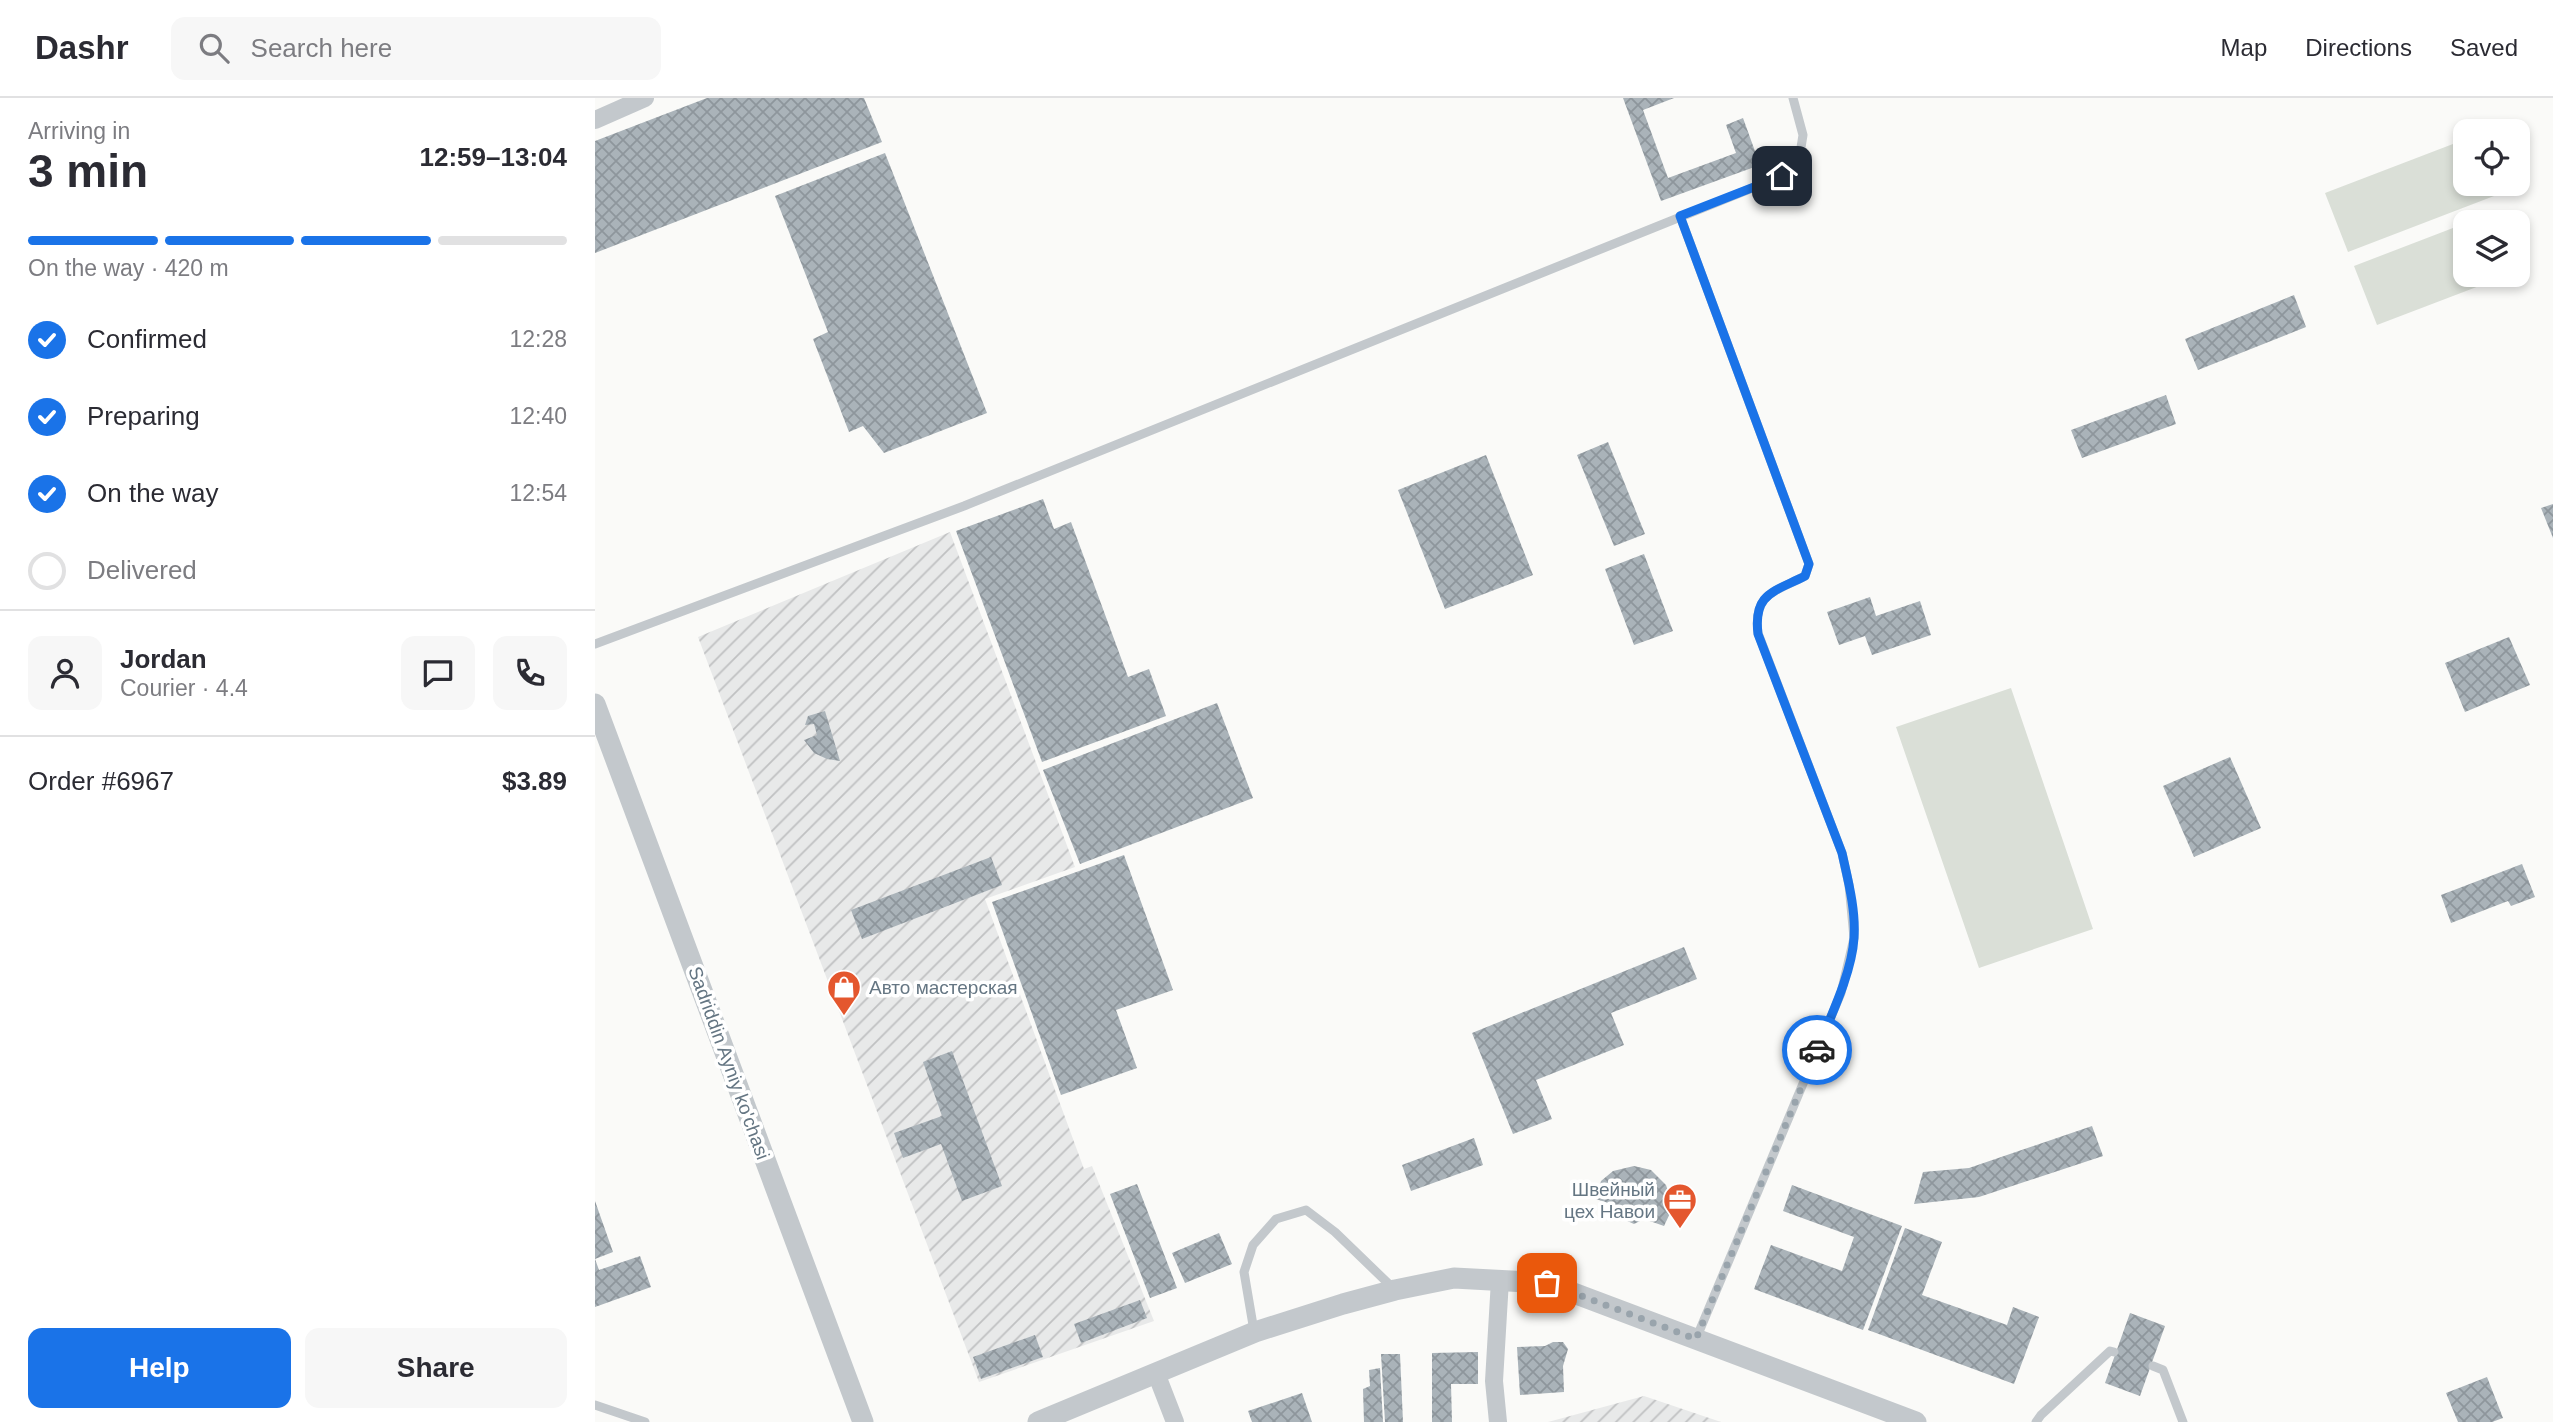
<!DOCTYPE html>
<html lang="en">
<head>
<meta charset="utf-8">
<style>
	body { margin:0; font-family:Helvetica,sans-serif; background:#f7f7f7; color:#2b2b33; height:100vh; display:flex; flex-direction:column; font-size:26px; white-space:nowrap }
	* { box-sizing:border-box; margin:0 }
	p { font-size:23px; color:#7c7c81 }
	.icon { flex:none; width:38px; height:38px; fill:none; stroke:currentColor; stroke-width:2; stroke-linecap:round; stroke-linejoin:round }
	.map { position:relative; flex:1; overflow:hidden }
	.sheet { display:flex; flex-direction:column; background:#fff; width:595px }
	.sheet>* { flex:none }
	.fabs { position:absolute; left:1858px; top:21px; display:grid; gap:14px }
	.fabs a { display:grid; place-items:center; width:77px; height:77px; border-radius:14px; background:#fff; box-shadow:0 4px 10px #0003; font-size:35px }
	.pin { position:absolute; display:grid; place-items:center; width:60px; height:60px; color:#fff; margin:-30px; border-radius:14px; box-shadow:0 4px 10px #0006 }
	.courier { position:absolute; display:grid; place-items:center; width:70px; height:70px; margin:-35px; border:5px solid #1a73e8; border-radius:50%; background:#fff; color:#222; box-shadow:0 2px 9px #0007 }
	.head em { font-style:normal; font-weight:800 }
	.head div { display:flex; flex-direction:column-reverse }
	.head { display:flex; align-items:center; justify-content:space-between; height:119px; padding:0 28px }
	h1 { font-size:46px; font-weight:800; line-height:52px }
	.bar { display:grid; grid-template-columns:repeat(4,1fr); gap:10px 7px; align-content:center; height:84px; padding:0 28px }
	.bar i { height:9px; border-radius:5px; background:#e1e1e2 }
	.bar .current { background:#1a73e8 }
	.bar p { grid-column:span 4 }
	.line { display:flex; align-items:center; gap:18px; padding:0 28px; border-top:2px solid #e1e1e2 }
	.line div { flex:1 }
	.round { display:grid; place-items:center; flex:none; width:74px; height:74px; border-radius:14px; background:#f7f7f7 }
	ol { padding:0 28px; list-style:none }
	li { display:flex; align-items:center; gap:21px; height:77px }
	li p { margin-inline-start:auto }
	li .icon { padding:7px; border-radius:50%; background:#1a73e8; color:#fff; stroke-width:4 }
	li:last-child { color:#7c7c81 }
	li i { width:38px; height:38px; border:4px solid #e1e1e2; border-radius:50% }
	.primary-button { display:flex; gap:14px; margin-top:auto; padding:14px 28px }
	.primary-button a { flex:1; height:80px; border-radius:14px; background:#1a73e8; color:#fff; font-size:28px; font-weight:800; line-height:80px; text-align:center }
	.primary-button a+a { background:#f7f7f7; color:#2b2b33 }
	header { display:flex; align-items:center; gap:42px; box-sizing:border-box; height:98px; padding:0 35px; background:#fff; border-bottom:2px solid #e1e1e2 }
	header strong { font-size:33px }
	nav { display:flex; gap:38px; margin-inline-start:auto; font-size:24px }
	.search { width:490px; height:63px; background:#f7f7f7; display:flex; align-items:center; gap:18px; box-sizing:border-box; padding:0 24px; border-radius:14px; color:#7c7c81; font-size:26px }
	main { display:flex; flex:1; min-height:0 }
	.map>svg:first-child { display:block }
	.industrial { fill:url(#industrial-furrows) }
	.green { fill:#dadfd7 }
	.building { fill:url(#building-cross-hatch) }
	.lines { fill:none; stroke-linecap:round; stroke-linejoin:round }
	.service { stroke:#c3c8cc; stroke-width:9 }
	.minor { stroke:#c3c8cc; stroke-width:18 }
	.tertiary { stroke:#c3c8cc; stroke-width:21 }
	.done { stroke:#99a4ac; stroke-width:7; stroke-dasharray:0 12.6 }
	.route { stroke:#1a73e8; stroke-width:9 }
	.labels { text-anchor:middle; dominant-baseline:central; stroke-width:7; stroke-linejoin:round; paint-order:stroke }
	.poi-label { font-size:19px; fill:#657683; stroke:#fff; text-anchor:start }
	.street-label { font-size:19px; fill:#657683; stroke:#fff }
</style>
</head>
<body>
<header>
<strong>Dashr</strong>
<div class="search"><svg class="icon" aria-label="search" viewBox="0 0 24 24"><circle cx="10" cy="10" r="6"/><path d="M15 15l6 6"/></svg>Search here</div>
<nav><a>Map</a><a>Directions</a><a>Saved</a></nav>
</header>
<main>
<section class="sheet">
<div class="head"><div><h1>3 min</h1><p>Arriving in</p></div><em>12:59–13:04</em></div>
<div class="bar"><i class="current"></i><i class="current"></i><i class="current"></i><i></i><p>On the way · 420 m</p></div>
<ol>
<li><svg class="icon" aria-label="check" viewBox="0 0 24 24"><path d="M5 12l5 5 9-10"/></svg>Confirmed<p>12:28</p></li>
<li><svg class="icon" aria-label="check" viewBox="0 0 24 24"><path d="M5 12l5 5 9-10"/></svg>Preparing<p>12:40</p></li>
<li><svg class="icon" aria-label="check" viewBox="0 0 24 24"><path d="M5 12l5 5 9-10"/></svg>On the way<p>12:54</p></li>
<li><i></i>Delivered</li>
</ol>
<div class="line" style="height:126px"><a class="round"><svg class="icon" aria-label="person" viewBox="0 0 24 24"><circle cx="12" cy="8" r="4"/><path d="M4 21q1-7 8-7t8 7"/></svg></a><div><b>Jordan</b><p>Courier · 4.4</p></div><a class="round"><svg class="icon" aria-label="chat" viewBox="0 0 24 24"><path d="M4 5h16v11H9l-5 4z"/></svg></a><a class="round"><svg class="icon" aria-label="phone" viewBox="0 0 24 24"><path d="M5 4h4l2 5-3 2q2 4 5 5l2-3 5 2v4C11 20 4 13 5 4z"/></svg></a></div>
<div class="line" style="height:91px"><div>Order #6967</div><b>$3.89</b></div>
<div class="primary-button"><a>Help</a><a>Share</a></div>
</section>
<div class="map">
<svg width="1958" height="1324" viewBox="0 0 1958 1324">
	<defs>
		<pattern id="industrial-furrows" width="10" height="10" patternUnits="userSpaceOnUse" patternTransform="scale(1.75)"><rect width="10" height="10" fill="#e8e9e9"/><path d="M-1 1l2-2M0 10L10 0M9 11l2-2" fill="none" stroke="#c0c1c2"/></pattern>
		<pattern id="building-cross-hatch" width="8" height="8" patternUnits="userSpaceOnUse" patternTransform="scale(1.75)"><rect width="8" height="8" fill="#aab3b9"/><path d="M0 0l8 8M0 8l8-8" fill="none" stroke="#8e969c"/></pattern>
	</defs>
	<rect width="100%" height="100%" fill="#fafaf8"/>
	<path class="industrial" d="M355,434l125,335 -90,32 99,270 8,-3 62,155 -175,61 -281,-745z
		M1049,1298l77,26h-173z"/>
	<path class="green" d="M1871,41v45h24l4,12 -146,56 -23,-59z
		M1871,125v52h42l-131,50 -23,-59z
		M1416,590l82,241 -114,39 -83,-241z"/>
	<path class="building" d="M112,0h157l18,44 -287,111v-112z
		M1028,0h51l-31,12 25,68 68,-25 -10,-28 17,-7 17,47 -99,36z
		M290,55l102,260 -103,40 -21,-27 -14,6 -36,-93 15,-7 -53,-136z
		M1699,197l12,32 -108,43 -13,-31z
		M1571,297l10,29 -94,34 -11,-28z
		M1013,344l37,92 -31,12 -37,-91z
		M891,357l47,120 -88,34 -47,-119z
		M448,401l11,30 17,-7 57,155 21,-8 17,47 -124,46 -86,-231z
		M1958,406v34l-12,-30z
		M1049,456l29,77 -39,14 -29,-76z
		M1275,499l6,19 44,-15 11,34 -59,20 -7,-19 -26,9 -12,-33z
		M1914,539l21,48 -65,27 -20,-49z
		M622,605l36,95 -173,66 -37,-94z
		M230,613l15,50 -13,-2 -13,-6 -10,-13 13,-5 -3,-11 -9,1 3,-9z
		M1635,659l31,71 -67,29 -31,-71z
		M529,757l49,135 -57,20 21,58 -76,27 -69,-193z
		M396,759l11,28 -140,54 -11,-29z
		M1927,766l13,33 -24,9 -3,-5 -57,22 -10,-28z
		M1089,849l13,32 -86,34 13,32 -88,35 16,39 -39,15 -41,-101z
		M357,953l50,135 -40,15 -21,-57 -38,14 -9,-25 48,-17 -19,-54z
		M1497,1028l11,30 -124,41 -65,7 9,-32 46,-4z
		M879,1040l9,27 -72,26 -9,-26z
		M1039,1068l17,4 15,15 7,22 -9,19 -20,-7 -10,5 -9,-4 -5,-13 -24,-8 5,-18 12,-10z
		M542,1086l40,104 -27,10 -40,-104z
		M1197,1087l110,41 -39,104 -109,-41 17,-44 71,26 12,-34 -71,-26z
		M0,1103l18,51 -18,7z
		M1310,1130l37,14 -20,53 85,30 6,-18 26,10 -25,67 -146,-54z
		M624,1135l13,31 -47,19 -13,-30z
		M45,1158l11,31 -56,20v-48l4,11z
		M545,1202l7,18 -66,25 -7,-19z
		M1535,1215l35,13 -25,70 -35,-13z
		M440,1237l8,22 -62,22 -8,-22z
		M958,1244h10l5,7 -5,17 1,26 -44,3 -3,-48 28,-1z
		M883,1254v32h-27l1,38h-20v-69z
		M786,1256h19l3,68h-18z
		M785,1270l3,54h-19l-1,-33 7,-3 -1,-16z
		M1892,1279l16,41 -11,4h-34l-12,-29z
		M707,1295l10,29h-60l-4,-11z"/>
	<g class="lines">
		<path class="service" d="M1085,118l129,348 -4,12c-30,16 -52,17 -47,57l84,220 7,32 5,53 -13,55 -145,346
			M0,546l369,-138 818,-330 17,-16 4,-25 -10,-37
			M659,1233l-10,-59 9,-27 23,-26 30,-9 29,22 59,57
			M1558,1268l10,4 20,52
			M0,1307l50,17
			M1441,1324l5,-7 69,-64 4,1"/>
		<path class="minor" d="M0,22l50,-22
			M561,1275l19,49
			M903,1324l-4,-41 6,-101"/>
		<path class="tertiary" d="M0,606l268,718
			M443,1324l217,-90 88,-28 52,-14 59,-12 93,5 369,139"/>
	</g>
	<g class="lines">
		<path class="done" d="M952,1185l149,56 121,-289"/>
		<path class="route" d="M1187,78l-102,40 129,348 -4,12c-31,16 -52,17 -47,58l84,219c6,27 14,57 12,85 -2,35 -24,80 -37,112"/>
	</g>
	<defs>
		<g id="shop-pin" transform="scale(1.75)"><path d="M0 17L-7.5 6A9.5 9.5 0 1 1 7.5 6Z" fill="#e4572e" stroke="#fff"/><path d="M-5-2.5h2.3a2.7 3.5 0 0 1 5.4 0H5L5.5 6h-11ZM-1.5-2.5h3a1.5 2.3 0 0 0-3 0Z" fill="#fff"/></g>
		<g id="office-pin" transform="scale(1.75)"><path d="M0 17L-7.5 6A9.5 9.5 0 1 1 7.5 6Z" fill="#e4572e" stroke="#fff"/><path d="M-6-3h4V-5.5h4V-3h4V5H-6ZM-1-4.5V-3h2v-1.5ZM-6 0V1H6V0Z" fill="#fff"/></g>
	</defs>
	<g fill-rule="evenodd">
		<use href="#shop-pin" x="249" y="889"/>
		<use href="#office-pin" x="1085" y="1102"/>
	</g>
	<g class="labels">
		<g class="poi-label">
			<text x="274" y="889">Авто мастерская</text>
			<text x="1060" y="1091" text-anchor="end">Швейный<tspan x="1060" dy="22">цех Навои</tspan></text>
		</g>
		<g class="street-label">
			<text transform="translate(134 965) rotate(70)">Sadriddin Ayniy ko'chasi</text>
		</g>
	</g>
</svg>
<div class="fabs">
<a><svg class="icon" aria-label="locate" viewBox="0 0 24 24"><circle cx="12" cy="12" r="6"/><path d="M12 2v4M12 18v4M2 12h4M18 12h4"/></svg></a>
<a><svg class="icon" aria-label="layers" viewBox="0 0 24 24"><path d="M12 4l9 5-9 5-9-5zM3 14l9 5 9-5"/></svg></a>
</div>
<div class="pin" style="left:952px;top:1185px;background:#ea580c"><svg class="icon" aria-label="bag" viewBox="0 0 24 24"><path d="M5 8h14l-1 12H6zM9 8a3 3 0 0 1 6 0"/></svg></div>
<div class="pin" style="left:1187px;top:78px;background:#1f2937"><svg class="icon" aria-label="home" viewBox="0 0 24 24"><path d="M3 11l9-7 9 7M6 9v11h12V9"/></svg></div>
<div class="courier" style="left:1222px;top:952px"><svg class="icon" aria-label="car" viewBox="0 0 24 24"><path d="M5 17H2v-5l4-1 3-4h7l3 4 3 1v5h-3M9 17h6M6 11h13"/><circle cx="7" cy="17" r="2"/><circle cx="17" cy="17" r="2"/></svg></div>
</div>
</main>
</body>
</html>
